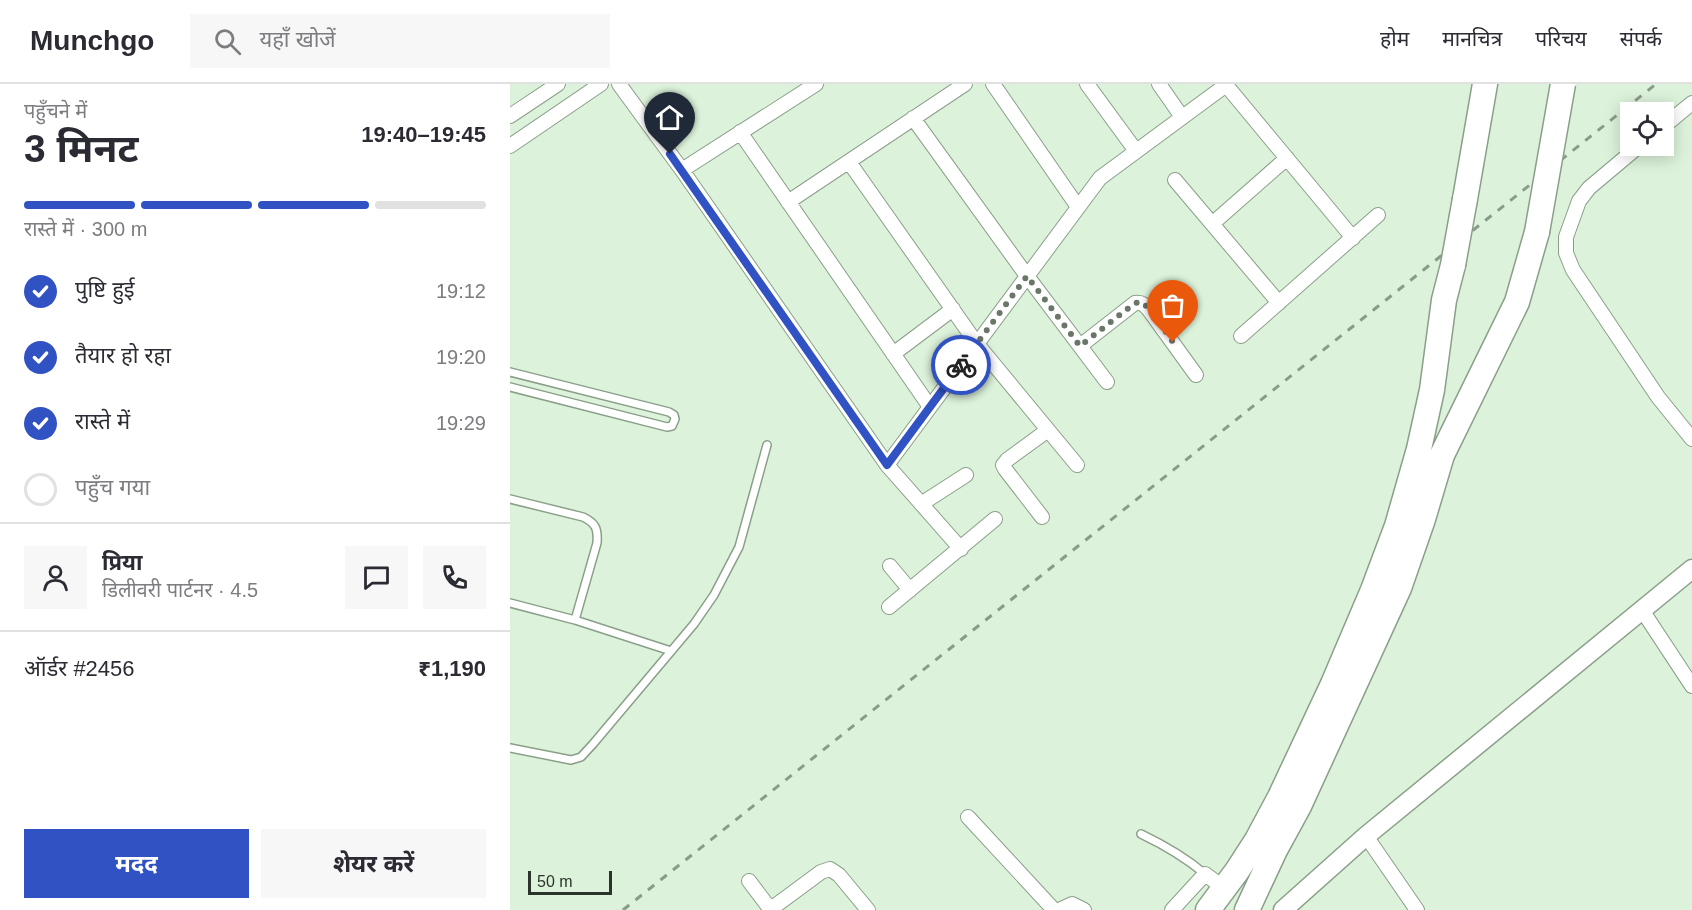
<!DOCTYPE html>
<html lang="hi">
<head>
<meta charset="utf-8">
<style>
	body { margin:0; font-family:Arial,"Noto Sans Devanagari",sans-serif; background:#f7f7f7; color:#2b2b33; height:100vh; display:flex; flex-direction:column; font-size:22px; white-space:nowrap }
	* { box-sizing:border-box; margin:0 }
	p { font-size:20px; color:#7c7c81 }
	.icon { flex:none; width:33px; height:33px; fill:none; stroke:currentColor; stroke-width:2; stroke-linecap:round; stroke-linejoin:round }
	.map { position:relative; flex:1; overflow:hidden }
	.drawer { display:flex; flex-direction:column; background:#fff; width:510px }
	.drawer>* { flex:none }
	.buttons { position:absolute; left:1110px; top:18px; display:grid; gap:12px }
	.buttons a { display:grid; place-items:center; width:54px; height:54px; border-radius:0px; background:#fff; box-shadow:0 3px 15px #0003; font-size:30px }
	.scale { position:absolute; left:18px; bottom:15px; width:84px; box-sizing:border-box; padding-left:6px; border:3px solid #2b342b; border-top:0; font-size:16px; line-height:21px; white-space:nowrap; color:#2b342b; -webkit-text-stroke:4px #dcf2da; paint-order:stroke }
	.pin { position:absolute; display:grid; place-items:center; width:51px; height:51px; color:#fff; margin:-62px -26px; border-radius:50% 50% 50% 0; rotate:-45deg; box-shadow:0 0 6px #0007 }
	.pin .icon { rotate:45deg }
	.courier { position:absolute; display:grid; place-items:center; width:60px; height:60px; margin:-30px; border:4px solid #3052c3; border-radius:50%; background:#fff; color:#222; box-shadow:0 2px 8px #0007 }
	.overview em { font-style:normal; font-weight:700 }
	.overview div { display:flex; flex-direction:column-reverse }
	.overview { display:flex; align-items:center; justify-content:space-between; height:102px; padding:0 24px }
	h1 { font-size:39px; font-weight:700; line-height:45px }
	.bar { display:grid; grid-template-columns:repeat(4,1fr); gap:9px 6px; align-content:center; height:72px; padding:0 24px }
	.bar i { height:8px; border-radius:4px; background:#e1e1e2 }
	.bar .active { background:#3052c3 }
	.bar p { grid-column:span 4 }
	.line { display:flex; align-items:center; gap:15px; padding:0 24px; border-top:2px solid #e1e1e2 }
	.line div { flex:1 }
	.round { display:grid; place-items:center; flex:none; width:63px; height:63px; border-radius:0px; background:#f7f7f7 }
	ol { padding:0 24px; list-style:none }
	li { display:flex; align-items:center; gap:18px; height:66px }
	li p { margin-inline-start:auto }
	li .icon { padding:6px; border-radius:50%; background:#3052c3; color:#fff; stroke-width:4 }
	li:last-child { color:#7c7c81 }
	li i { width:33px; height:33px; border:3px solid #e1e1e2; border-radius:50% }
	.button { display:flex; gap:12px; margin-top:auto; padding:12px 24px }
	.button a { flex:1; height:69px; border-radius:0px; background:#3052c3; color:#fff; font-size:24px; font-weight:700; line-height:69px; text-align:center }
	.button a+a { background:#f7f7f7; color:#2b2b33 }
	header { display:flex; align-items:center; gap:36px; box-sizing:border-box; height:84px; padding:0 30px; background:#fff; border-bottom:2px solid #e1e1e2 }
	header strong { font-size:28px }
	nav { display:flex; gap:33px; margin-inline-start:auto; font-size:21px }
	.search { width:420px; height:54px; background:#f7f7f7; display:flex; align-items:center; gap:15px; box-sizing:border-box; padding:0 21px; border-radius:0px; color:#7c7c81; font-size:22px }
	main { display:flex; flex:1; min-height:0 }
	.map>svg:first-child { display:block }
	.lines { fill:none; stroke-linecap:round; stroke-linejoin:round }
	.lane-casing { stroke:#8a9f89; stroke-width:10 }
	.street-casing { stroke:#8a9f89; stroke-width:16 }
	.secondary-casing { stroke:#8a9f89; stroke-width:21 }
	.highway-casing { stroke:#8a9f89; stroke-width:27 }
	.lane { stroke:#fff; stroke-width:7 }
	.street { stroke:#fff; stroke-width:14 }
	.secondary { stroke:#fff; stroke-width:18 }
	.highway { stroke:#fff; stroke-width:24 }
	.rail { stroke:#8b9b8a; stroke-width:3; stroke-dasharray:8 8; stroke-linecap:butt }
	.highway-bridge-casing { stroke:#8a9f89; stroke-width:27; stroke-linecap:butt }
	.highway-bridge { stroke:#fff; stroke-width:24 }
	.done { stroke:#697668; stroke-width:6; stroke-dasharray:0 10.8 }
	.route { stroke:#3052c3; stroke-width:8 }
</style>
</head>
<body>
<header>
<strong>Munchgo</strong>
<div class="search"><svg class="icon" aria-label="search" viewBox="0 0 24 24"><circle cx="10" cy="10" r="6"/><path d="M15 15l6 6"/></svg>यहाँ खोजें</div>
<nav><a>होम</a><a>मानचित्र</a><a>परिचय</a><a>संपर्क</a></nav>
</header>
<main>
<section class="drawer">
<div class="overview"><div><h1>3 मिनट</h1><p>पहुँचने में</p></div><em>19:40–19:45</em></div>
<div class="bar"><i class="active"></i><i class="active"></i><i class="active"></i><i></i><p>रास्ते में · 300 m</p></div>
<ol>
<li><svg class="icon" aria-label="check" viewBox="0 0 24 24"><path d="M5 12l5 5 9-10"/></svg>पुष्टि हुई<p>19:12</p></li>
<li><svg class="icon" aria-label="check" viewBox="0 0 24 24"><path d="M5 12l5 5 9-10"/></svg>तैयार हो रहा<p>19:20</p></li>
<li><svg class="icon" aria-label="check" viewBox="0 0 24 24"><path d="M5 12l5 5 9-10"/></svg>रास्ते में<p>19:29</p></li>
<li><i></i>पहुँच गया</li>
</ol>
<div class="line" style="height:108px"><a class="round"><svg class="icon" aria-label="person" viewBox="0 0 24 24"><circle cx="12" cy="8" r="4"/><path d="M4 21q1-7 8-7t8 7"/></svg></a><div><b>प्रिया</b><p>डिलीवरी पार्टनर · 4.5</p></div><a class="round"><svg class="icon" aria-label="chat" viewBox="0 0 24 24"><path d="M4 5h16v11H9l-5 4z"/></svg></a><a class="round"><svg class="icon" aria-label="phone" viewBox="0 0 24 24"><path d="M5 4h4l2 5-3 2q2 4 5 5l2-3 5 2v4C11 20 4 13 5 4z"/></svg></a></div>
<div class="line" style="height:78px"><div>ऑर्डर #2456</div><b>₹1,190</b></div>
<div class="button"><a>मदद</a><a>शेयर करें</a></div>
</section>
<div class="map">
<svg width="1182" height="826" viewBox="0 0 1182 826">
	<rect width="100%" height="100%" fill="#dcf2da"/>
	<g class="lines">
		<g class="lane-casing">
			<path id="lane" d="M0,288l159,40 5,3 1,4 -3,7 -5,1 -157,-40
				M0,415l73,18c13,6 15,12 14,26l-22,77
				M0,519l65,17 96,31
				M0,664l61,12 10,-3 12,-13 101,-120 20,-29 25,-48 28,-102
				M631,750c23,11 44,23 64,40"/>
		</g>
		<g class="street-casing">
			<path id="street" d="M109,0l63,86 205,295 74,84
				M483,0l85,123
				M577,0l49,67
				M649,0l23,33
				M716,1l127,153
				M0,32l48,-32
				M403,34l114,158 80,106
				M1154,42l28,-23
				M230,48l190,275
				M0,62l91,-62
				M1129,62l-50,42 -10,13 -13,36v16l7,17 85,127 34,42
				M339,78l128,182 100,121
				M172,86l134,-86
				M665,96l104,123
				M278,118l177,-118
				M702,140l75,-66
				M731,252l137,-121
				M570,262l55,-43c7,-1 10,2 14,7l47,65
				M383,270l60,-45
				M377,381l213,-287 126,-93v-1
				M411,420l45,-29
				M532,433l-37,-48 -2,-4 4,-5 41,-30
				M380,482l20,24
				M379,523l106,-88
				M1132,526l50,76
				M458,733l86,93
				M856,752l51,74
				M239,797l22,29
				M261,825l50,-37 9,-3 9,6 29,35
				M549,826l13,-6 12,6
				M662,826l33,-36 19,14"/>
		</g>
		<g class="secondary-casing">
			<path id="secondary" d="M773,826l83,-74 326,-267"/>
		</g>
		<g class="highway-casing">
			<path id="highway" d="M955,115l20,-115
				M698,826l29,-39 20,-31 23,-43 53,-113 40,-94 24,-64 22,-77 13,-59 12,-90 9,-35
				M737,826l28,-60 24,-44 100,-218 24,-69 19,-64 75,-153 20,-70"/>
		</g>
		<use href="#lane" class="lane"/>
		<use href="#street" class="street"/>
		<use href="#secondary" class="secondary"/>
		<use href="#highway" class="highway"/>
		<path class="rail" d="M113,826l1033,-826"/>
		<g class="highway-bridge-casing">
			<path id="highway-bridge" d="M1027,148l26,-148
				M943,181l12,-66"/>
		</g>
		<use href="#highway-bridge" class="highway-bridge"/>
	</g>
	<g class="lines">
		<path class="done" d="M451,281l66,-89 53,70 55,-43c2,0 3,-1 5,-1 9,2 27,32 33,40"/>
		<path class="route" d="M160,70l217,311 74,-100"/>
	</g>
</svg>
<div class="buttons">
<a><svg class="icon" aria-label="locate" viewBox="0 0 24 24"><circle cx="12" cy="12" r="6"/><path d="M12 2v4M12 18v4M2 12h4M18 12h4"/></svg></a>
</div>
<div class="scale">50 m</div>
<div class="pin" style="left:663px;top:258px;background:#ea580c"><svg class="icon" aria-label="bag" viewBox="0 0 24 24"><path d="M5 8h14l-1 12H6zM9 8a3 3 0 0 1 6 0"/></svg></div>
<div class="pin" style="left:160px;top:70px;background:#1f2937"><svg class="icon" aria-label="home" viewBox="0 0 24 24"><path d="M3 11l9-7 9 7M6 9v11h12V9"/></svg></div>
<div class="courier" style="left:451px;top:281px"><svg class="icon" aria-label="bike" viewBox="0 0 24 24"><circle cx="6" cy="16" r="4"/><circle cx="18" cy="16" r="4"/><path d="M6 16l4-8h5l3 8M10 8l3 8H6M13 5h3"/></svg></div>
</div>
</main>
</body>
</html>
